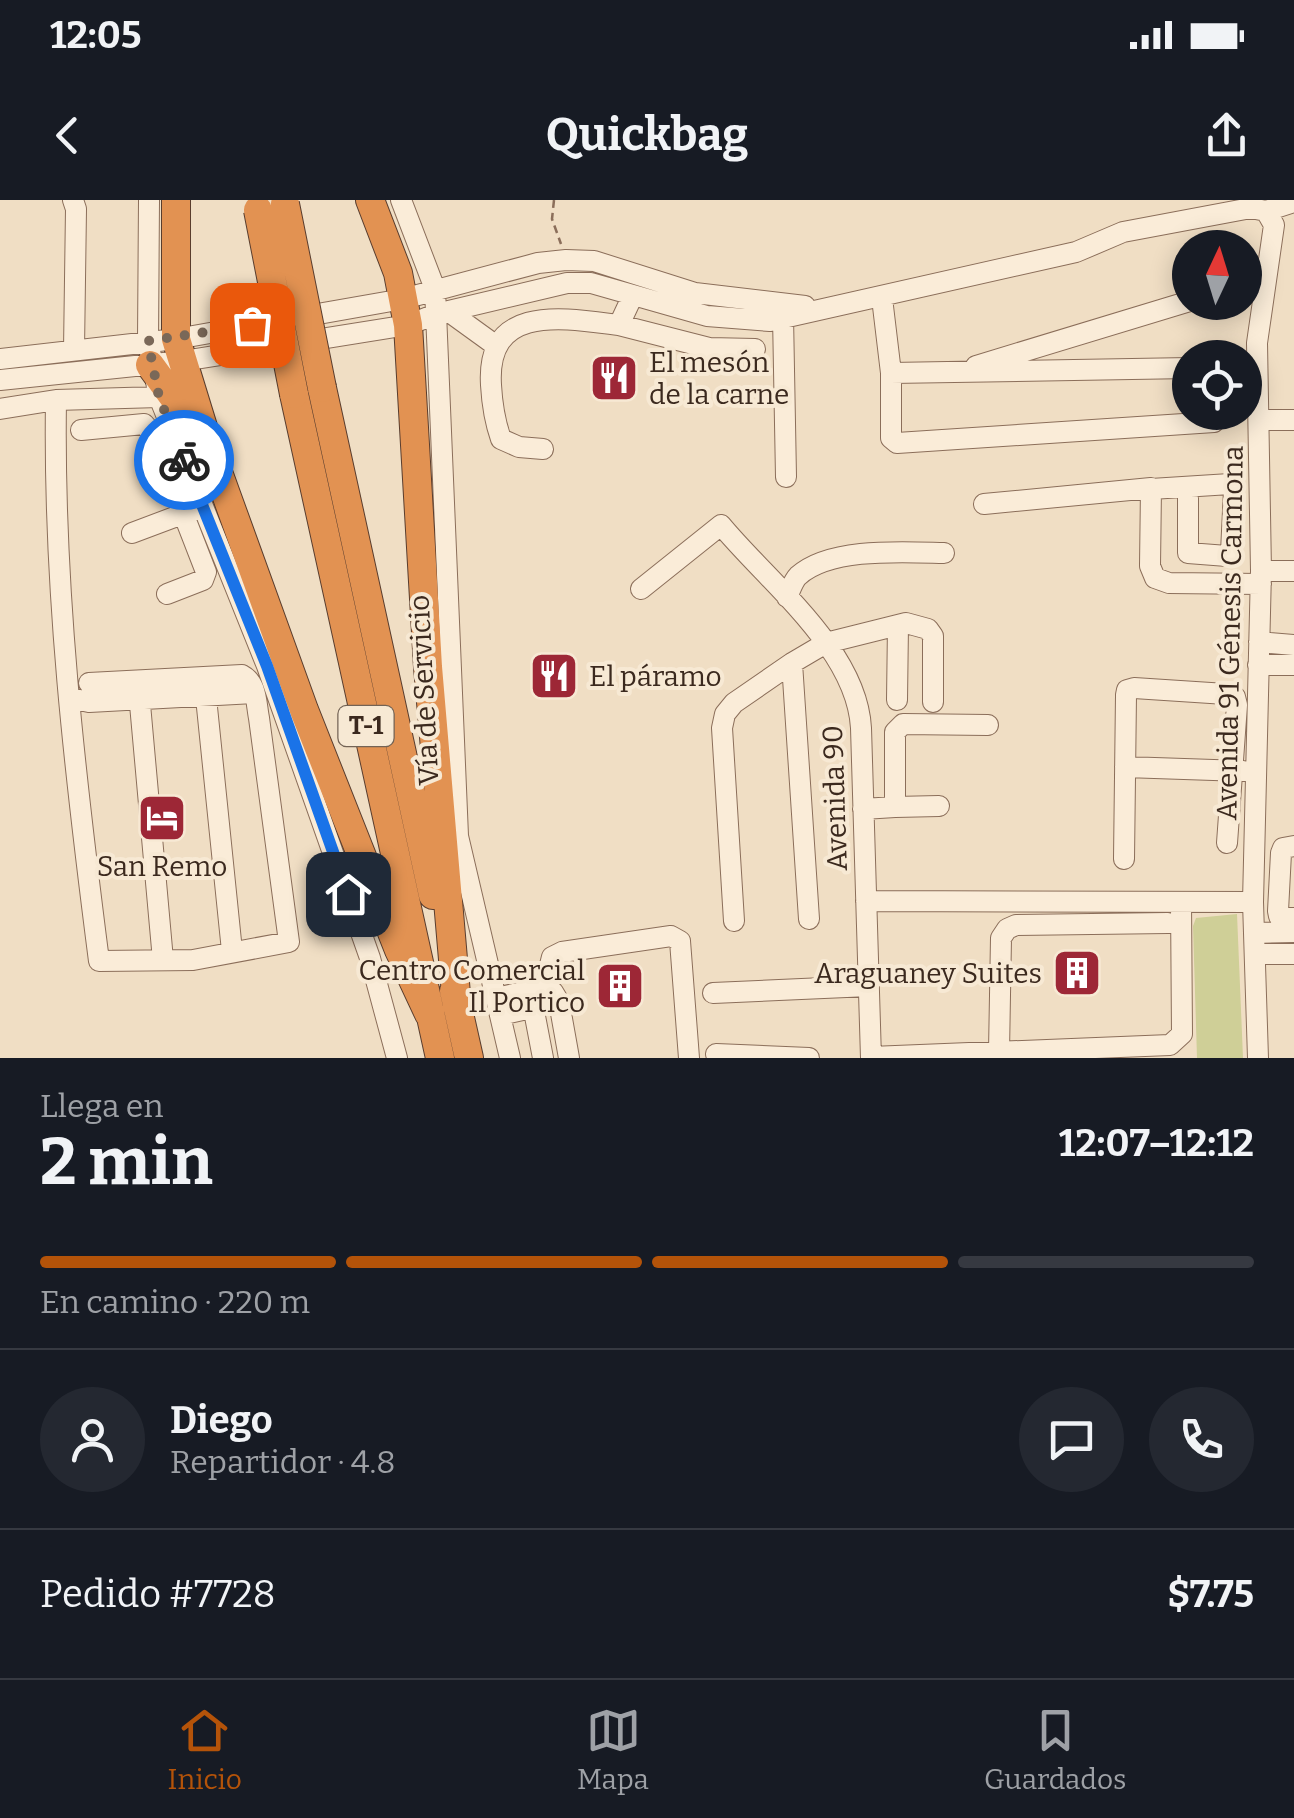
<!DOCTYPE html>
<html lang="es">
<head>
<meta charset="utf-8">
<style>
	body { margin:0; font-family:Bitter,serif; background:#242831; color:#f1f3f6; height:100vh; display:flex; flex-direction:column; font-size:38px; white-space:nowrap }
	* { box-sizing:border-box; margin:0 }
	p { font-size:32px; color:#9ea1a6 }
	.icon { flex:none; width:55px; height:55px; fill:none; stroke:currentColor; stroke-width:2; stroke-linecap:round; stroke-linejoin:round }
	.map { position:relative; height:858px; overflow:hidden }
	.side { display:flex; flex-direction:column; background:#171b24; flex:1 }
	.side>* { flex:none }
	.needle { width:65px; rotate:4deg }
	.fabs { position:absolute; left:1172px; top:30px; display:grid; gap:20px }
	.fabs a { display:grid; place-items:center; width:90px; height:90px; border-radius:50%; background:#171b24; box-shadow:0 5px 25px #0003; font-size:50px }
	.pin { position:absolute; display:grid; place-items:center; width:85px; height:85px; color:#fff; margin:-42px; border-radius:20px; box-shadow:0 5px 15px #0006 }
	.courier { position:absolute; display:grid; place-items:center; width:100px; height:100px; margin:-50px; border:8px solid #1a73e8; border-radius:50%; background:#fff; color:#222; box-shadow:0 2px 12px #0007 }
	.summary em { font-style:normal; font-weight:700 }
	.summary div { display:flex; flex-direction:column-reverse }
	.summary { display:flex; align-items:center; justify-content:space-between; height:170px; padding:0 40px }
	h1 { font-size:65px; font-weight:700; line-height:75px }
	.bar { display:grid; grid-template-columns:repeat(4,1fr); gap:15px 10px; align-content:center; height:120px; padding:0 40px }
	.bar i { height:12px; border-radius:8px; background:#363941 }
	.bar .on { background:#b45309 }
	.bar p { grid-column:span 4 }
	.line { display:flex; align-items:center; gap:25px; padding:0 40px; border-top:2px solid #363941 }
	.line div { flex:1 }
	.round { display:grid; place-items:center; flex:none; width:105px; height:105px; border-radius:52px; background:#242831 }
	.status { display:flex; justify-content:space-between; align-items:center; height:70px; padding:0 50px; background:#171b24; direction:ltr }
	.status svg { height:28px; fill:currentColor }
	header { display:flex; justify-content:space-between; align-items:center; height:130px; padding:0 40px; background:#171b24; font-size:45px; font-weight:700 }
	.dock { display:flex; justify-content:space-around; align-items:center; height:140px; border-top:2px solid #363941; background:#171b24; font-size:28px; color:#9ea1a6 }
	.dock a { display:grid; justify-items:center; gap:5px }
	.dock .on { color:#b45309 }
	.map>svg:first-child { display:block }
	.green { fill:#cfcf97 }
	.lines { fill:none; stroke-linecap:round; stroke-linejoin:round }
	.minor-casing { stroke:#8b6e5a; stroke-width:22 }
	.highway-casing { stroke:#593d2e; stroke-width:30 }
	.path { stroke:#8b6e5a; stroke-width:2.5; stroke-dasharray:8 5; stroke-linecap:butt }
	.minor { stroke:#faecd8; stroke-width:20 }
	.highway { stroke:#e29252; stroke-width:28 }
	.highway-bridge-casing { stroke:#593d2e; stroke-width:30; stroke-linecap:butt }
	.highway-bridge { stroke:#e29252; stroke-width:28 }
	.done { stroke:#7a6858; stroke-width:10; stroke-dasharray:0 18 }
	.route { stroke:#1a73e8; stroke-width:12 }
	.labels { text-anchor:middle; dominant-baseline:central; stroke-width:8; stroke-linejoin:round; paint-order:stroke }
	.shield { fill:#f7e9d4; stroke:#736355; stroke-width:2.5 }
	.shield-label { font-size:25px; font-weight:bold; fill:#3b291e }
	.poi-label { font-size:28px; fill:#3b291e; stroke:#f7e9d4; text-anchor:start }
	.street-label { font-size:28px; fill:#3b291e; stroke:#f7e9d4 }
</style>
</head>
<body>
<div class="status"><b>12:05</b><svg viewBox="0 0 49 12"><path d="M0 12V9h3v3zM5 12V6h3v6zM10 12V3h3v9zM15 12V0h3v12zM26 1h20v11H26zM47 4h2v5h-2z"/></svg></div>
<header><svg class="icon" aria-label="back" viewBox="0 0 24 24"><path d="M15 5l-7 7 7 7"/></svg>Quickbag<svg class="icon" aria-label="share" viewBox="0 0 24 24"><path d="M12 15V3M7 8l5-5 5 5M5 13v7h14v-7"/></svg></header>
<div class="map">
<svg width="1294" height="858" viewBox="0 0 1294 858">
	<rect width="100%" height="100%" fill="#f0dec4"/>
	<path class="green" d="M1237,714l6,144h-46l-4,-132 3,-8z"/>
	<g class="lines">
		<g class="minor-casing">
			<path id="minor" d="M73,0l3,9 -2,141
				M149,0l-1,141 11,56 108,269 103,292 27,100
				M401,0l34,89 23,547 52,222
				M882,98l9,75 299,-5
				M448,111l47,34
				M783,116l3,161
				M619,125l90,23 46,1
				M0,159l176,-20 227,-40 135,-36 28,-3 28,1 101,32 110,13
				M976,166l214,-65
				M891,173v65l6,5 317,-21
				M0,180l183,-19 225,-36 28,-11 131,-31h24l116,33 63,5 306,-69 47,-20 128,-24 15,3 28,-9
				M56,200c-3,187 19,375 43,561l94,-1 96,-18 -30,-224c-3,-15 -2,-35 -17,-43l-153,8
				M0,209l56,-9 103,-3
				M1260,220h34
				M81,230l63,-6 8,9 54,139 -3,8 -36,14
				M543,249l-24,-2 -18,-8c-6,-17 -9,-36 -10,-54 -5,-82 73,-67 128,-60l14,-30
				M1151,289l79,-5 4,6 -3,62 -4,4 -39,-3v-55
				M984,304l167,-16 -1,78 5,12 14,5 92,1
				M132,333l64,-24
				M1261,371h33
				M641,389l80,-64c47,57 136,125 140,203l10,330
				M787,397c3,-6 6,-16 11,-21 32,-29 105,-24 146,-23
				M1259,442l35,3
				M792,463l17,256
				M1258,465h36
				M204,478l28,273
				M138,482l25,278
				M70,498l19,4 165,-9
				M897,500l1,-75
				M1125,567l118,4
				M895,607l44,-1
				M863,609l32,-2v-75l8,-8 85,1
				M1294,646l-11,2 -2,5 -3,58 1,5 15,2
				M1124,659l2,-164 1,-5 7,-2 92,6 9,3 2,8 -10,138
				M866,701l387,1
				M734,721l-12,-193 3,-14 9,-11 58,-40 34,-20 80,-20 22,6 5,7v66
				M1254,733l40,-1
				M1255,754h39
				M713,793l156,-7
				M496,798l36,-8 21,2 6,10 10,56
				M534,811l10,-22 8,-32 10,-5 109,-16 9,5 9,117
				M500,815l27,-6 7,2 9,47
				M999,852l2,-114 6,-9 9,-4 152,-2
				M716,854l93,4
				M871,857l299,-12 12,-11 -1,-132
				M1258,858l-5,-156 8,-331 -4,-228 17,-118 -8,-14"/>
		</g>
		<g class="highway-casing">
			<path id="highway" d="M176,0v139l34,111 94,260 95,240 30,64
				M370,0l28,73 10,52 20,342 29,339
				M150,165l46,63
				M322,188l111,507
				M294,194l146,664
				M454,791l15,67"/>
		</g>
		<path class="path" d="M554,0l-2,19 9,25"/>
		<use href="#minor" class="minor"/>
		<use href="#highway" class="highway"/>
		<g class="highway-bridge-casing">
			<path id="highway-bridge" d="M285,4l37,184
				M258,10l36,184"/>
		</g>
		<use href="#highway-bridge" class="highway-bridge"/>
	</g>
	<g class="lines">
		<path class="done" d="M184,260l-25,-63 -11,-56 104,-16"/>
		<path class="route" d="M184,260l83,206 81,228"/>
	</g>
	<defs>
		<g id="restaurant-square" transform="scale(2.5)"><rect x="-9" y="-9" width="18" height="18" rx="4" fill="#9d2736" stroke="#f7e9d4"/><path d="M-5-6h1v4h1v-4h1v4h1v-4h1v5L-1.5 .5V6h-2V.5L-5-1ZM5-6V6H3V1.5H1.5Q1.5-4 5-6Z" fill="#fff"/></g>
		<g id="hotel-square" transform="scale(2.5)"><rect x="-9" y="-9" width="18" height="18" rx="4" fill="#9d2736" stroke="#f7e9d4"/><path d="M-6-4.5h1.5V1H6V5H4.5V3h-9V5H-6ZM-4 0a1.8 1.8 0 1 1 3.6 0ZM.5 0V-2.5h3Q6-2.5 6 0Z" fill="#fff"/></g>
		<g id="building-square" transform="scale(2.5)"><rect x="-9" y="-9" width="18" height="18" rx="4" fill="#9d2736" stroke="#f7e9d4"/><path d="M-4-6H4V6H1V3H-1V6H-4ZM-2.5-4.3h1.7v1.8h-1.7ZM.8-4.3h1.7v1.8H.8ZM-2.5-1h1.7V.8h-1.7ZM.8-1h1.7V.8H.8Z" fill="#fff"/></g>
	</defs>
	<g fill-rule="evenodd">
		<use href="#restaurant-square" x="614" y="178"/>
		<use href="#restaurant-square" x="554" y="476"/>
		<use href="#hotel-square" x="162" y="618"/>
		<use href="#building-square" x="1077" y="773"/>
		<use href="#building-square" x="620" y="786"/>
	</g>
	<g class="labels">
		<rect class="shield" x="338.5" y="506" width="55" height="40" rx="8"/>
		<g class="shield-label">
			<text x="366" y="526">T-1</text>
		</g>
		<g class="poi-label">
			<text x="649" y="162">El mesón<tspan x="649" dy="32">de la carne</tspan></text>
			<text x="589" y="476">El páramo</text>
			<text x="162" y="666" text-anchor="middle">San Remo</text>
			<text x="585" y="770" text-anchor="end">Centro Comercial<tspan x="585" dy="32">Il Portico</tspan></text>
			<text x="1042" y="773" text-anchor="end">Araguaney Suites</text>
		</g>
		<g class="street-label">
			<text transform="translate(1230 433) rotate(-89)">Avenida 91 Génesis Carmona</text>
			<text transform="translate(424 490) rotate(-93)">Vía de Servicio</text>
			<text transform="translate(835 598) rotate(-92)">Avenida 90</text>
		</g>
	</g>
</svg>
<div class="fabs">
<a><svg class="needle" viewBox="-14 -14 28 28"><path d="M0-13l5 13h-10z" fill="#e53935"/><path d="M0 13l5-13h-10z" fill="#9ea1a6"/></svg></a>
<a><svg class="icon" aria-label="locate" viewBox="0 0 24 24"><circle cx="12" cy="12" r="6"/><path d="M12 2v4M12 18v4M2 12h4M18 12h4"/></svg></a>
</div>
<div class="pin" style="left:252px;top:125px;background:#ea580c"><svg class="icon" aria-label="bag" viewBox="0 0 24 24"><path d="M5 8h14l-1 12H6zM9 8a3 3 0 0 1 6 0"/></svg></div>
<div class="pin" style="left:348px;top:694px;background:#1f2937"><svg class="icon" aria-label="home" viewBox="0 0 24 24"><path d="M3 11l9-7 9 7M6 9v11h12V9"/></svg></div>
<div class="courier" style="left:184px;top:260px"><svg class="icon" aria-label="bike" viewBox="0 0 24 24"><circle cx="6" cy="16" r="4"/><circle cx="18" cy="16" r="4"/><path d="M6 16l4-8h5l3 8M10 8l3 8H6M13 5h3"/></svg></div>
</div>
<section class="side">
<div class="summary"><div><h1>2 min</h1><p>Llega en</p></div><em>12:07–12:12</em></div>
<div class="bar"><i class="on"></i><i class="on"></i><i class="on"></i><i></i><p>En camino · 220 m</p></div>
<div class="line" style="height:180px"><a class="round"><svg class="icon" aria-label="person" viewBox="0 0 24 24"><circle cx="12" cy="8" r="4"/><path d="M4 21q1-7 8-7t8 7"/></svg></a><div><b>Diego</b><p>Repartidor · 4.8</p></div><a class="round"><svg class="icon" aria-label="chat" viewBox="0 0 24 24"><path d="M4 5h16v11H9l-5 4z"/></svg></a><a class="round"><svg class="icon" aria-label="phone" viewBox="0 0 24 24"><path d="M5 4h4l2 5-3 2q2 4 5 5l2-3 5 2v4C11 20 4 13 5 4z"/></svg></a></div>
<div class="line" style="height:130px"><div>Pedido #7728</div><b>$7.75</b></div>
</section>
<nav class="dock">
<a class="on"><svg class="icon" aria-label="home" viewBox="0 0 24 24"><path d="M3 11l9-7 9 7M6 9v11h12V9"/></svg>Inicio</a>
<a><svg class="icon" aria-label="map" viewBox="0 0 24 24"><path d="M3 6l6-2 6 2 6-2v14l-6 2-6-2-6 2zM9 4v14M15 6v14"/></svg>Mapa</a>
<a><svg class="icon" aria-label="saved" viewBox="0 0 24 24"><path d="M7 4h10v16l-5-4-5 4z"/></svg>Guardados</a>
</nav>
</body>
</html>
